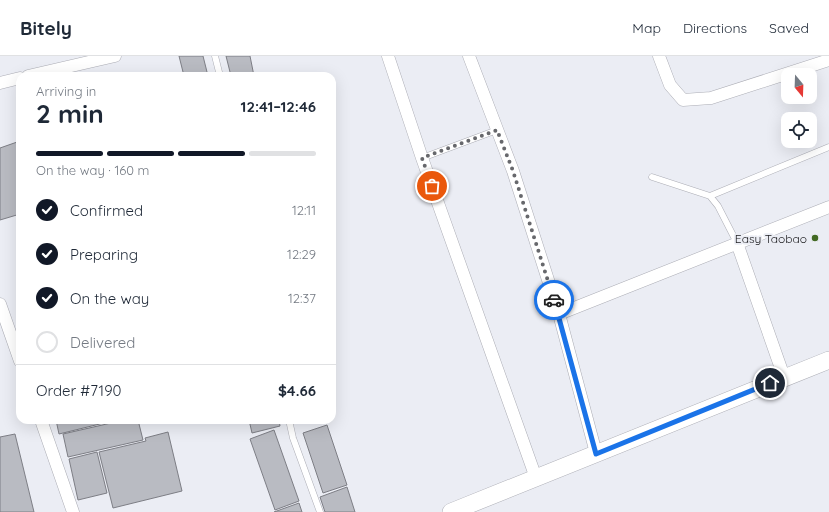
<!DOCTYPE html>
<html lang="en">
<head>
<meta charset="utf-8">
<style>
	body { margin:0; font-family:Quicksand,sans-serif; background:#f6f6f7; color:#1f2937; height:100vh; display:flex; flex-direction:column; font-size:15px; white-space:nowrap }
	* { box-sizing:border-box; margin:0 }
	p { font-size:13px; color:#747a83 }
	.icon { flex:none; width:22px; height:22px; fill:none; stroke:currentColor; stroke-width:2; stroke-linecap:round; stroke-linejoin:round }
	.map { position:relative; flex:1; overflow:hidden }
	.panel { position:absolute; left:16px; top:16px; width:320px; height:352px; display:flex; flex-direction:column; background:#fff; border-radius:12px; box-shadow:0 4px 16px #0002 }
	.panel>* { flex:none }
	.needle { width:26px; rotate:161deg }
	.buttons { position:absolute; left:781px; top:12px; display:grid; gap:8px }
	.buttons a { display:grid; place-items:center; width:36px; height:36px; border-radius:8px; background:#fff; box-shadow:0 4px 16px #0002; font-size:20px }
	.pin { position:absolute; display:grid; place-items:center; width:34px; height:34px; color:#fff; margin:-17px; border:2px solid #fff; border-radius:50%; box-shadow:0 1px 4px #0007 }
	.courier { position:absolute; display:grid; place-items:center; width:40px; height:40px; margin:-20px; border:3px solid #1a73e8; border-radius:50%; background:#fff; color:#222; box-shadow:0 1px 5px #0007 }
	.overview em { font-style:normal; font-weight:700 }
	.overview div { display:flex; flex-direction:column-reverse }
	.overview { display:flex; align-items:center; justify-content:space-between; height:68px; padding:0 20px }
	h1 { font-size:26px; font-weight:700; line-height:30px }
	.bar { display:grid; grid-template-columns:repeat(4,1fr); gap:6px 4px; align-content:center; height:48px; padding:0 20px }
	.bar i { height:5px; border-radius:3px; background:#e0e1e3 }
	.bar .current { background:#111827 }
	.bar p { grid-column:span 4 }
	.line { display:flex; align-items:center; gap:10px; padding:0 20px; border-top:1px solid #e0e1e3 }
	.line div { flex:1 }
	ol { padding:0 20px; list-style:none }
	li { display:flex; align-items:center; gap:12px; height:44px }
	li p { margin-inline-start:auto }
	li .icon { padding:4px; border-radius:50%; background:#111827; color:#fff; stroke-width:4 }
	li:last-child { color:#747a83 }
	li i { width:22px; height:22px; border:2px solid #e0e1e3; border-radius:50% }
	header { display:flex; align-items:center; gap:24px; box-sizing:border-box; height:56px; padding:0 20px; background:#fff; border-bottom:1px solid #e0e1e3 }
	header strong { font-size:19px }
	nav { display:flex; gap:22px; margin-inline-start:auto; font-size:14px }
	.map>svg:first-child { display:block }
	.building { fill:#b9bbc2; stroke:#7d7e85 }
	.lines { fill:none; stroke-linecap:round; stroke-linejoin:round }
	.lane-casing { stroke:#acadb5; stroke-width:7 }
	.street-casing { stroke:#acadb5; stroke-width:13 }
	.secondary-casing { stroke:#acadb5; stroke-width:18 }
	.lane { stroke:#fff; stroke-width:6 }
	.street { stroke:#fff; stroke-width:12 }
	.secondary { stroke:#fff; stroke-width:17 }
	.done { stroke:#67686c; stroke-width:4; stroke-dasharray:0 7.2 }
	.route { stroke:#1a73e8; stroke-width:5 }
	.poi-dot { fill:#426923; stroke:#ebedf4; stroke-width:1.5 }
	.labels { text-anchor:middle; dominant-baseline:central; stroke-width:3.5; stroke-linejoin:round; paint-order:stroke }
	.poi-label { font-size:12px; fill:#202023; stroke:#ebedf4; text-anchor:end }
</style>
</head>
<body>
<header>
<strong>Bitely</strong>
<nav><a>Map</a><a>Directions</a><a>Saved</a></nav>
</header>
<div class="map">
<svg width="829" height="456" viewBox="0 0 829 456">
	<rect width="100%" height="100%" fill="#ebedf4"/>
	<path class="building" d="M179,0h24l5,20h-24z
		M226,0h24l4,20h-23z
		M20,85v73l-20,6v-72z
		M56,364h60l-57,14z
		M124,364h14l5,20 -75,17 -5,-23z
		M249,364h30l1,6 -28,7z
		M327,369l20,60 -24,8 -20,-60z
		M274,374l25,71 -24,9 -25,-71z
		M168,376l14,59 -69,17 -14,-56 47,-11 -1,-3z
		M15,378l19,78h-34v-75z
		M97,396l10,41 -29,7 -9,-41z
		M347,431l8,25h-30l-5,-15z
		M299,447l3,9h-28z"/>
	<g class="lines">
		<g class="lane-casing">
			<path id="lane" d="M215,0l5,20
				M422,102l75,-28
				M652,121l58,19 8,10 19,37
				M710,140l119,-49
				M289,364l4,18 27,74"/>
		</g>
		<g class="street-casing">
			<path id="street" d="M388,0l34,102 114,320
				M469,0l44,115 46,143 37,139
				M659,0l11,29 13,15 28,-2 118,-38
				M28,20l87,-20
				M0,27l20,-5
				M737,187l47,134
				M0,248l20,57
				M559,258l270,-107
				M41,364l32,92"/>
		</g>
		<g class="secondary-casing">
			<path id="secondary" d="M451,456l378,-152"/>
		</g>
		<use href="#lane" class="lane"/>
		<use href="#street" class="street"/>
		<use href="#secondary" class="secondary"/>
	</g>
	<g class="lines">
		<path class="done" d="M432,130l-10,-28 75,-28 16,41 41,129"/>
		<path class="route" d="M554,244l42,154 174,-71"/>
	</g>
	<circle class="poi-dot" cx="815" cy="182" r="4"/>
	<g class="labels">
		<g class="poi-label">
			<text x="807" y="182">Easy Taobao</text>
		</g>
	</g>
</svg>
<div class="buttons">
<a><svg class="needle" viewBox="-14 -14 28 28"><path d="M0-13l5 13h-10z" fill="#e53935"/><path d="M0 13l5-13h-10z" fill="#747a83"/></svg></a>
<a><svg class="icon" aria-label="locate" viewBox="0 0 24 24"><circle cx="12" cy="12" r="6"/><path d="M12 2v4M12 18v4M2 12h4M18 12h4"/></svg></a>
</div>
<div class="pin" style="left:432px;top:130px;background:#ea580c"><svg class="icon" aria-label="bag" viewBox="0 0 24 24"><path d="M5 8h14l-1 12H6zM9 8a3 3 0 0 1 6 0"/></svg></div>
<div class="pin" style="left:770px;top:327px;background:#1f2937"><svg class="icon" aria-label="home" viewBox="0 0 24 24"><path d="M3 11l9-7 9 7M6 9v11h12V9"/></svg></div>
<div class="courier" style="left:554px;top:244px"><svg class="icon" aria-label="car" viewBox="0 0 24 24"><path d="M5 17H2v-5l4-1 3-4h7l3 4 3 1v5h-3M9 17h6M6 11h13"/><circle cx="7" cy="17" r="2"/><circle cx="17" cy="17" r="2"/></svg></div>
<section class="panel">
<div class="overview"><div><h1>2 min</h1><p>Arriving in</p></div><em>12:41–12:46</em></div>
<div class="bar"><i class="current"></i><i class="current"></i><i class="current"></i><i></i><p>On the way · 160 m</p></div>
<ol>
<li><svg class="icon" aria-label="check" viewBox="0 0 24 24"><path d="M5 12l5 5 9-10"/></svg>Confirmed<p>12:11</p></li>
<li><svg class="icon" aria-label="check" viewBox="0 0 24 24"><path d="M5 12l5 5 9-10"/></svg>Preparing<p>12:29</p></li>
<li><svg class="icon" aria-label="check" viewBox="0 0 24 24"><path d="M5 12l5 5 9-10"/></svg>On the way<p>12:37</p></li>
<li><i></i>Delivered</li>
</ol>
<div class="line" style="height:52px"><div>Order #7190</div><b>$4.66</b></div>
</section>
</div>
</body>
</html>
